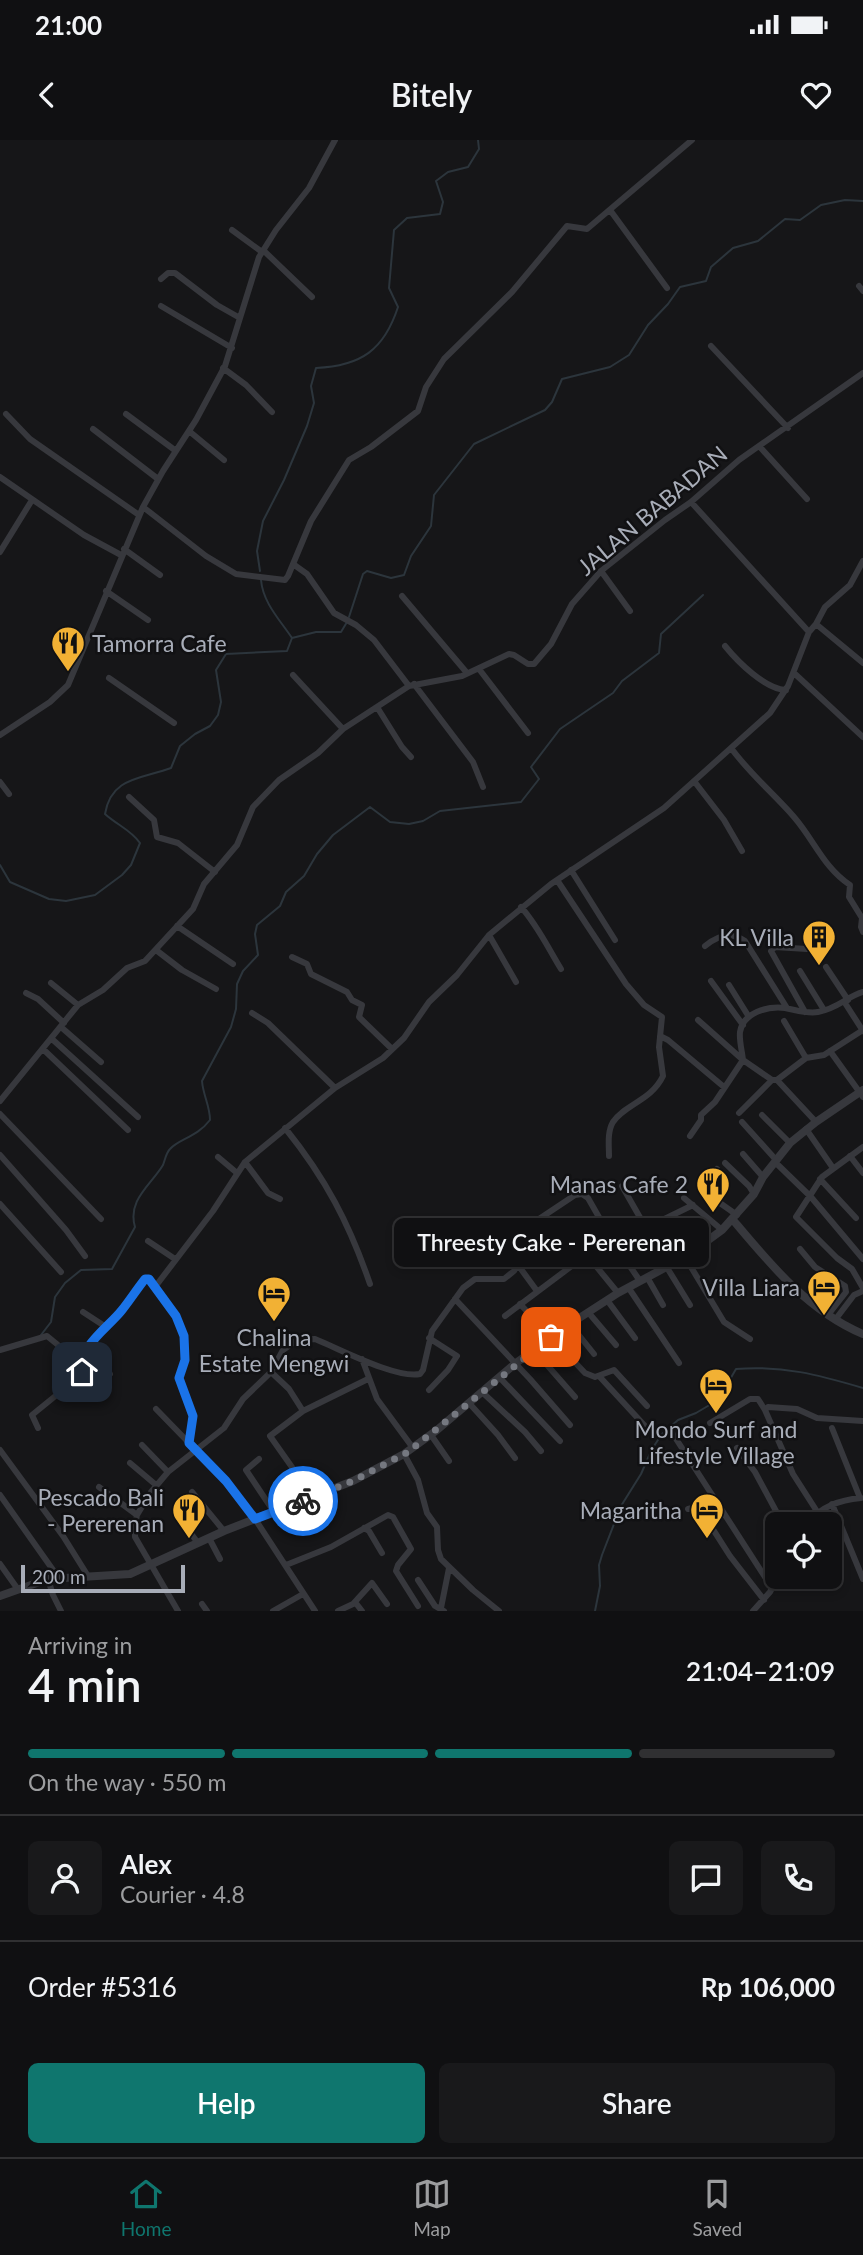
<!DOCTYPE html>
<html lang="en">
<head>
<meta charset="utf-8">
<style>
	body { margin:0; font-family:Lato,sans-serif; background:#19191b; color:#f1f3f6; height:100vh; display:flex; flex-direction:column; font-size:26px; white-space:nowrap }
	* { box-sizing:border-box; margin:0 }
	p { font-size:23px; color:#9c9d9f }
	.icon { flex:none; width:38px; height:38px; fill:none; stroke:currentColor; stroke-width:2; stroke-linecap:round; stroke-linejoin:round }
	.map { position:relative; height:1471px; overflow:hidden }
	.sheet { display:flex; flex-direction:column; background:#101012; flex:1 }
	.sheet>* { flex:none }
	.tools { position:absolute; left:765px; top:1372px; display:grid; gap:14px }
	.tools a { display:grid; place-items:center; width:77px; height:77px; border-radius:10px; background:#101012; box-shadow:0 4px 10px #0003,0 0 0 2px #303032; font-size:35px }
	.scale { position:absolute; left:21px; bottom:18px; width:164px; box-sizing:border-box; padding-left:7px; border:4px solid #a8adb8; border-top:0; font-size:19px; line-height:24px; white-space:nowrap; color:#a8adb8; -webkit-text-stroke:5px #111113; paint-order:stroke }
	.pin { position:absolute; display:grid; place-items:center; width:60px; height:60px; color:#fff; margin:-30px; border-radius:14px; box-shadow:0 4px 10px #0006 }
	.courier { position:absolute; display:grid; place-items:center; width:70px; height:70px; margin:-35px; border:5px solid #1a73e8; border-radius:50%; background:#fff; color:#222; box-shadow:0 2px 9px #0007 }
	.bubble { position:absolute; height:49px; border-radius:10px; background:#101012; box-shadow:0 4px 10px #0003,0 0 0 2px #303032; font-size:23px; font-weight:600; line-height:49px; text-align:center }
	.overview em { font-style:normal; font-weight:600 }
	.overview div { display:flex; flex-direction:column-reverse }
	.overview { display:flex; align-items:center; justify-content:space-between; height:119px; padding:0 28px }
	h1 { font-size:46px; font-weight:600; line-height:52px }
	.bar { display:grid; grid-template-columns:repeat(4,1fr); gap:10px 7px; align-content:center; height:84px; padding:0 28px }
	.bar i { height:9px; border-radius:5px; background:#303032 }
	.bar .on { background:#0f766e }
	.bar p { grid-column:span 4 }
	.line { display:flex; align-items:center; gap:18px; padding:0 28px; border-top:2px solid #303032 }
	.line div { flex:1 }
	.round { display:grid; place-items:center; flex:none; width:74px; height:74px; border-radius:10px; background:#19191b }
	.cta { display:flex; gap:14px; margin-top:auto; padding:14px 28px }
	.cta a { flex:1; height:80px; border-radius:10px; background:#0f766e; color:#fff; font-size:28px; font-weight:600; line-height:80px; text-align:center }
	.cta a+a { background:#19191b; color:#f1f3f6 }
	.status { display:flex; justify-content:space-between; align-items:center; height:49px; padding:0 35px; background:#101012; direction:ltr }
	.status svg { height:19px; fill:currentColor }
	header { display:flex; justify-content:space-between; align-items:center; height:91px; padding:0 28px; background:#101012; font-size:32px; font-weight:600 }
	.dock { display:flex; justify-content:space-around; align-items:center; height:98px; border-top:2px solid #303032; background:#101012; font-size:19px; color:#9c9d9f }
	.dock a { display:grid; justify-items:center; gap:4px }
	.dock .on { color:#0f766e }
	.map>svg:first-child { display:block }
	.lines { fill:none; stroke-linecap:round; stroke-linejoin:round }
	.stream { stroke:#2c353c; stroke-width:2 }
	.minor { stroke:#37383d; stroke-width:6 }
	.tertiary { stroke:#37383d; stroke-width:8 }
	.done { stroke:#757880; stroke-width:7; stroke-dasharray:0 12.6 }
	.route { stroke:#1a73e8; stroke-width:9 }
	.labels { text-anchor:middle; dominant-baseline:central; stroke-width:5; stroke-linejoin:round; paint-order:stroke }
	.street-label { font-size:23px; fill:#a8adb8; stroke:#111113 }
	.poi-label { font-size:23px; fill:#a8adb8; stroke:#111113; text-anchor:end }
</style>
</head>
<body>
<div class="status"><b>21:00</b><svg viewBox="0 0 49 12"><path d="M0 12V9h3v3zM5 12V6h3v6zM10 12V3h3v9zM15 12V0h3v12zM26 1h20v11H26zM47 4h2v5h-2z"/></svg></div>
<header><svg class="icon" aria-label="back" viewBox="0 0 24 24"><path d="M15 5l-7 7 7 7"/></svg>Bitely<svg class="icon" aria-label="heart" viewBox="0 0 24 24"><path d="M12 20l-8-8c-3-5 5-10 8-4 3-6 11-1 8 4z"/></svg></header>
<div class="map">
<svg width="863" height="1471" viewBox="0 0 863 1471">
	<rect width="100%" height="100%" fill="#161618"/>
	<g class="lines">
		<path class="stream" d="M260,431l-3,-20 6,-30 21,-41 23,-54 7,-23 -3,-17 5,-18c45,-2 68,-18 82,-61l-9,-19 5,-58 13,-12 33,-4 3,-12 -7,-21 12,-9 20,-5 11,-18 -1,-9
			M349,477l14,-43 4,-3 24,7 13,-3 7,-19 20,-30 3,-31 40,-51 71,-34 7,-8 10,-23 48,-12 19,-12 19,-30 20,-21 12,-17 26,-6 5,-14 22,-19 25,-7 27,-22 15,1 21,-15 24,-5 18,1
			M292,498l24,-6h25l6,-10
			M0,725l10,17 39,17 17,2 29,-6 27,-20 9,-10 9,-22c-9,-13 -23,-18 -35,-29 6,-37 36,-35 66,-46l9,-22 15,-12 15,-8 8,-11 3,-13 -5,-32 10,-16 61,-3 5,-13c-12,-18 -29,-35 -31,-58
			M41,1195l10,-13 4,-25 10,-14 16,-13 31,-1 23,-42c-8,-27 16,-42 28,-62 2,-5 3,-12 7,-16 9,-10 27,-12 40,-29 0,-14 -7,-25 -8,-39l29,-54 5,-18 1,-25 6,-13 15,-16 -3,-21 2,-9 23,-19 6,-14 18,-16 13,-22 16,-19 37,-28 20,15 19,2 14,-3 17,-10 81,-9 18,-23 -8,-12 29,-38 53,-36 9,-12 37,-28 2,-19 42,-39
			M595,1471l5,-25 -1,-21 3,-10 19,-49 20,-32 11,-25 10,-15 16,-14 18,-7 22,-13 18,-31c46,-4 83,6 127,19"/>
		<path class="minor" d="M610,70l57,78
			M232,90l30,22
			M263,110l49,47
			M161,139l7,-6h7l42,32 23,13
			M859,146l4,5
			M161,166l71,42
			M711,206l77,82
			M223,228l23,17 26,27
			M6,274l24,25 109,76
			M126,274l50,37
			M93,289l65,50
			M189,291l35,29
			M759,306l48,53
			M0,337l84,58 37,20
			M691,362l118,130
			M143,367l63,49 30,18 49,6 3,-4 23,-55 38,-61 22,-13 47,-36 8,-24 18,-28 68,-67 55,-66 20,3 105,-89
			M124,409l36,26
			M0,412l32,-52
			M293,424l14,10 27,39 22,12 18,15 35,46
			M601,431l29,40
			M106,451l42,29
			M402,456l65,77
			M816,484l9,-17 25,-22 13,-24
			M725,506c13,16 40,43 61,44
			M479,529l49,64
			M794,533l69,64
			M293,535l50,54
			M109,538l65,45
			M414,544l59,78 10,25
			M377,567l25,40 9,10
			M0,595l50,-33 18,-17 75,-178 20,-36 33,-51 29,-54 34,-109 17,-27 33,-42 26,-48
			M731,608c19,26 43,46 63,69 20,23 30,51 56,68l-1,12 13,21 -1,9 2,5
			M694,641l30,39 18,31
			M0,642l9,12
			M129,657l25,23 3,17 21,6 37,29
			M571,730l44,70
			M557,740l69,104 18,21 18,12 -3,30 4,29c-12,25 -38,28 -50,46 -6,10 -4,24 -4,34
			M521,767c17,19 27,41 40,62
			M177,786l56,38
			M489,795l27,47
			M705,806c12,-10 26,-15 40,-5l42,67
			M156,810l26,20 34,19
			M292,817l15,7 4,10 36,18 5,8 10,5 -3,12 33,32
			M826,827l22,33
			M800,831l24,39
			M711,841l32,44
			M51,843l27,22
			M729,845l20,32
			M26,853l12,6 26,24
			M845,863l18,28
			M805,872l-34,-61 4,-4 32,2
			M252,873l16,10 67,65
			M698,880l45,40 29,20
			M784,881l22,37
			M61,887l40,35
			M660,896l8,4 56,47
			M52,899l86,78
			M44,910l84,80
			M830,911l33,46
			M743,920c-1,-9 -4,-20 -3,-28 3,-20 28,-26 45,-24 11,2 22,6 33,4 19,-3 30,-16 45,-20
			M777,940l39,42
			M0,961l78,-96 25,-15 24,-22 18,-7 48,-52 11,-25 33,-39 16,-38 26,-27 39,-27 25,-24 66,-43 53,-10 47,-22 5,1 14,9h6l17,-20 21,-40 29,-33 64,-51 26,-18 48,-42 124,-87
			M739,973l33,-33h5l29,-22 18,-3 39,-25
			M0,974l101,105
			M762,975l28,28
			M742,982l35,39
			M285,988c41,51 64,95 85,156
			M806,989l27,39
			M690,996l11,-16v-5l14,-13 28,-42
			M863,1007l-41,30 -26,40 41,41 15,11 11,19
			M743,1014l20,23
			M0,1015l66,75 19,26
			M850,1016l13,17
			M218,1017l19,16
			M245,1022l23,31 12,6
			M725,1023l24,23 5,8
			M776,1023l35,34 52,62
			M717,1029l-17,20 37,26
			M820,1039l36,39
			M622,1046l24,42
			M684,1058l38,32
			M0,1064l61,68
			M148,1101l27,18
			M617,1107l29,-19 47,-23
			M800,1109l15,18 30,19 1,6 -18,23
			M587,1115l31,38
			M685,1117l39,65 26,17
			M518,1125l19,26
			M666,1126l24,39
			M647,1137l16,28
			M155,1147l58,-76 32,-49 90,-74 48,-30 21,-20 25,-36 28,-27 32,-40 62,-51 113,-76 106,-95 18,-27 21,-54 7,-8 47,39
			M628,1147l51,76
			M455,1159l75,80 40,46
			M607,1160l28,38
			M520,1164l65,69 10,4 19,-7 33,36
			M83,1172l23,15
			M588,1172l28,33
			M505,1176l84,-63 23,-13
			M835,1180l19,-25 9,-4
			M570,1184l24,30
			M91,1202l19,32
			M0,1210l47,-14 33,27
			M534,1210l41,47
			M362,1219l15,40 36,49
			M82,1232l16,22
			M271,1232l18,17 14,22
			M599,1236l46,50
			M500,1238l60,63
			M429,1250l19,-20 9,-14 -28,-18
			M482,1252l43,40 16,19
			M469,1263l29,32 17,23
			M156,1269l70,72 29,38 60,92
			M765,1270l3,-3 29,2 20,9 46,3
			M710,1283l40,-24h8l7,11 28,64 25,39
			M38,1288l-6,-13 48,-39 2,-4 -2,-9 11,-21 30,-30 19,-27 7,-6 29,37 8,20 1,24 -6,18 14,38 -4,27
			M832,1288l28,70
			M671,1291l101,157
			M431,1295l18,26
			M142,1305l26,27
			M737,1308l18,24 28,52
			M0,1310l63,86 25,40
			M404,1314l14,26 9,33 10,14 1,23 3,9 32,31 26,21
			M259,1319l-13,11 28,42
			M130,1323l26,22
			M99,1347l38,28
			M192,1352l32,39
			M0,1355l58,82
			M313,1357l-43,-61 33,-25 65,-32
			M832,1364l31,75
			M688,1369l8,-2 4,2 30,47 34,44
			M175,1372l23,31
			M807,1384c14,-18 33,-24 54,-26
			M364,1388l5,3 13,22
			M209,1398l11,21
			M0,1424l17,24
			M286,1425l45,-18 57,-32 5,2 18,32 -13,16 -2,6 22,35
			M48,1439l5,16 8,16
			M418,1440l17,26 9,5
			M355,1462l7,9
			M202,1464l5,7
			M441,1468l8,-40
			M178,1471l-43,-74v-12l2,-10 14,-23 17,-20 56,-44 19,-29 28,-27 12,-22 14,-10 18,-1c25,10 81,40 105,35l3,-4 9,-39 31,-43 12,-9h29l10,-8 15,-24 1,-12 9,-16 36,-24 7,-1 6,4 24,42 28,41
			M273,1471l30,-17
			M338,1471l15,-7 19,-21 15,21
			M753,1471l17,-19 8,-15"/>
		<path class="tertiary" d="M733,1080c37,44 75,91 130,114
			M0,1456l48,-17 82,-5 94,-43 129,-50 51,-27 33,-24 79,-67 54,-39 48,-31 67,-36 37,-27 32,-36 9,-17 27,-34 26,-21 47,-32"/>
	</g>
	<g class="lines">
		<path class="done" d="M303,1361l50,-20 55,-29 143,-115"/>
		<path class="route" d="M82,1232c-4,-26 26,-44 40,-62 8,-10 15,-21 23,-31h4l27,37 8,20 1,24 -6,18 14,38 -4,27 37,38 29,38 48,-18"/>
	</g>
	<defs>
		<g id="restaurant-pin" transform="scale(1.75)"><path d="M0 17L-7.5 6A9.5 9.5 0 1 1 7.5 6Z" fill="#f2b134" stroke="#111113"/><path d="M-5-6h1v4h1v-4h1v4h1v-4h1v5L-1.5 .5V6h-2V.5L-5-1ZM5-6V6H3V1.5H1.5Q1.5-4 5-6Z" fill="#111"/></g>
		<g id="building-pin" transform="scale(1.75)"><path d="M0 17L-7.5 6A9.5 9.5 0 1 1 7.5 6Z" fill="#f2b134" stroke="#111113"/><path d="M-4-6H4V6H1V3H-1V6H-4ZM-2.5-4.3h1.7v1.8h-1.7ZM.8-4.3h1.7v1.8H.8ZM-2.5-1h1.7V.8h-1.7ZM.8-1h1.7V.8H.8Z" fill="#111"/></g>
		<g id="hotel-pin" transform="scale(1.75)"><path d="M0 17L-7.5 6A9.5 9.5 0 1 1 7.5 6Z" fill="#f2b134" stroke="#111113"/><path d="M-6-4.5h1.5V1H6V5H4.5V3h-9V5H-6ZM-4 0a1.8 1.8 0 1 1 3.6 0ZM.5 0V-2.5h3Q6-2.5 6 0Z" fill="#111"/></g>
	</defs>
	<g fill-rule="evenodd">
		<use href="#restaurant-pin" x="68" y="503"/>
		<use href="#building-pin" x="819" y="797"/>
		<use href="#restaurant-pin" x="713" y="1044"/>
		<use href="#hotel-pin" x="824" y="1147"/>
		<use href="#hotel-pin" x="274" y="1153"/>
		<use href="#hotel-pin" x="716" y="1245"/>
		<use href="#restaurant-pin" x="189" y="1370"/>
		<use href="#hotel-pin" x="707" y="1370"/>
	</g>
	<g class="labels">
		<g class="street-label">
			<text transform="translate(652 370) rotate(-40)">JALAN BABADAN</text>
		</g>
		<g class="poi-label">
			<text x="92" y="503" text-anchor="start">Tamorra Cafe</text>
			<text x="794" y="797">KL Villa</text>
			<text x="688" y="1044">Manas Cafe 2</text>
			<text x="800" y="1147">Villa Liara</text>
			<text x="274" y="1197" text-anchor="middle">Chalina<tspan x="274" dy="26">Estate Mengwi</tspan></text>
			<text x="716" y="1289" text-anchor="middle">Mondo Surf and<tspan x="716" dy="26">Lifestyle Village</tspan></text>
			<text x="164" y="1357">Pescado Bali<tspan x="164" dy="26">- Pererenan</tspan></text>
			<text x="682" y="1370">Magaritha</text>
		</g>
	</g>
</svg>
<div class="tools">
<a><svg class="icon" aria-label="locate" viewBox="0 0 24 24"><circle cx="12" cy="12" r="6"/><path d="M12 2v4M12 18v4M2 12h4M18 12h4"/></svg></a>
</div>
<div class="scale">200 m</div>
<div class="pin" style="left:551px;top:1197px;background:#ea580c"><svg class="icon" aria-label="bag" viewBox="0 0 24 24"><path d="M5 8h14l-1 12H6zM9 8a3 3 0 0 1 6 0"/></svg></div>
<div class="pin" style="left:82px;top:1232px;background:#1f2937"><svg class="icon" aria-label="home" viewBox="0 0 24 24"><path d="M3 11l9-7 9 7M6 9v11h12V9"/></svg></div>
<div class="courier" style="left:303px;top:1361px"><svg class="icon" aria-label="bike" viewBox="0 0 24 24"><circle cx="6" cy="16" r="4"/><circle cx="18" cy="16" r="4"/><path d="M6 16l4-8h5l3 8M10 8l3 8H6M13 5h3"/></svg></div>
<div class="bubble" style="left:394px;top:1078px;width:315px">Threesty Cake - Pererenan</div>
</div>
<section class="sheet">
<div class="overview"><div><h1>4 min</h1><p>Arriving in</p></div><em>21:04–21:09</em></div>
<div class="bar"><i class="on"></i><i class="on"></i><i class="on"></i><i></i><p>On the way · 550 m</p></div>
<div class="line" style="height:126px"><a class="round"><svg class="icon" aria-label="person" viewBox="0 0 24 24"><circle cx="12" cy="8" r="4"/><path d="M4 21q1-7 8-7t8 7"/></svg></a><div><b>Alex</b><p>Courier · 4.8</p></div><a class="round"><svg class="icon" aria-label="chat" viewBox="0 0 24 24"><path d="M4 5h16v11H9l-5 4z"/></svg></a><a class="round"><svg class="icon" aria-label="phone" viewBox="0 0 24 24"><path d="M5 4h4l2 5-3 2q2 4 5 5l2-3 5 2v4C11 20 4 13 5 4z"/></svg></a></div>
<div class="line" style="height:91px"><div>Order #5316</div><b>Rp 106,000</b></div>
<div class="cta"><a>Help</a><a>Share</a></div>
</section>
<nav class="dock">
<a class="on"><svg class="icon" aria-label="home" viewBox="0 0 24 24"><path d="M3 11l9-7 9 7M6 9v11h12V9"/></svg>Home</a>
<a><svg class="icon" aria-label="map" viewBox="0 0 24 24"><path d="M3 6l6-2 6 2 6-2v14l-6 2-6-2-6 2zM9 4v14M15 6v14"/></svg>Map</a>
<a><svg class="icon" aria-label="saved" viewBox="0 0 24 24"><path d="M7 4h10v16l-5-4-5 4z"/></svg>Saved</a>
</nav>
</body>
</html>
